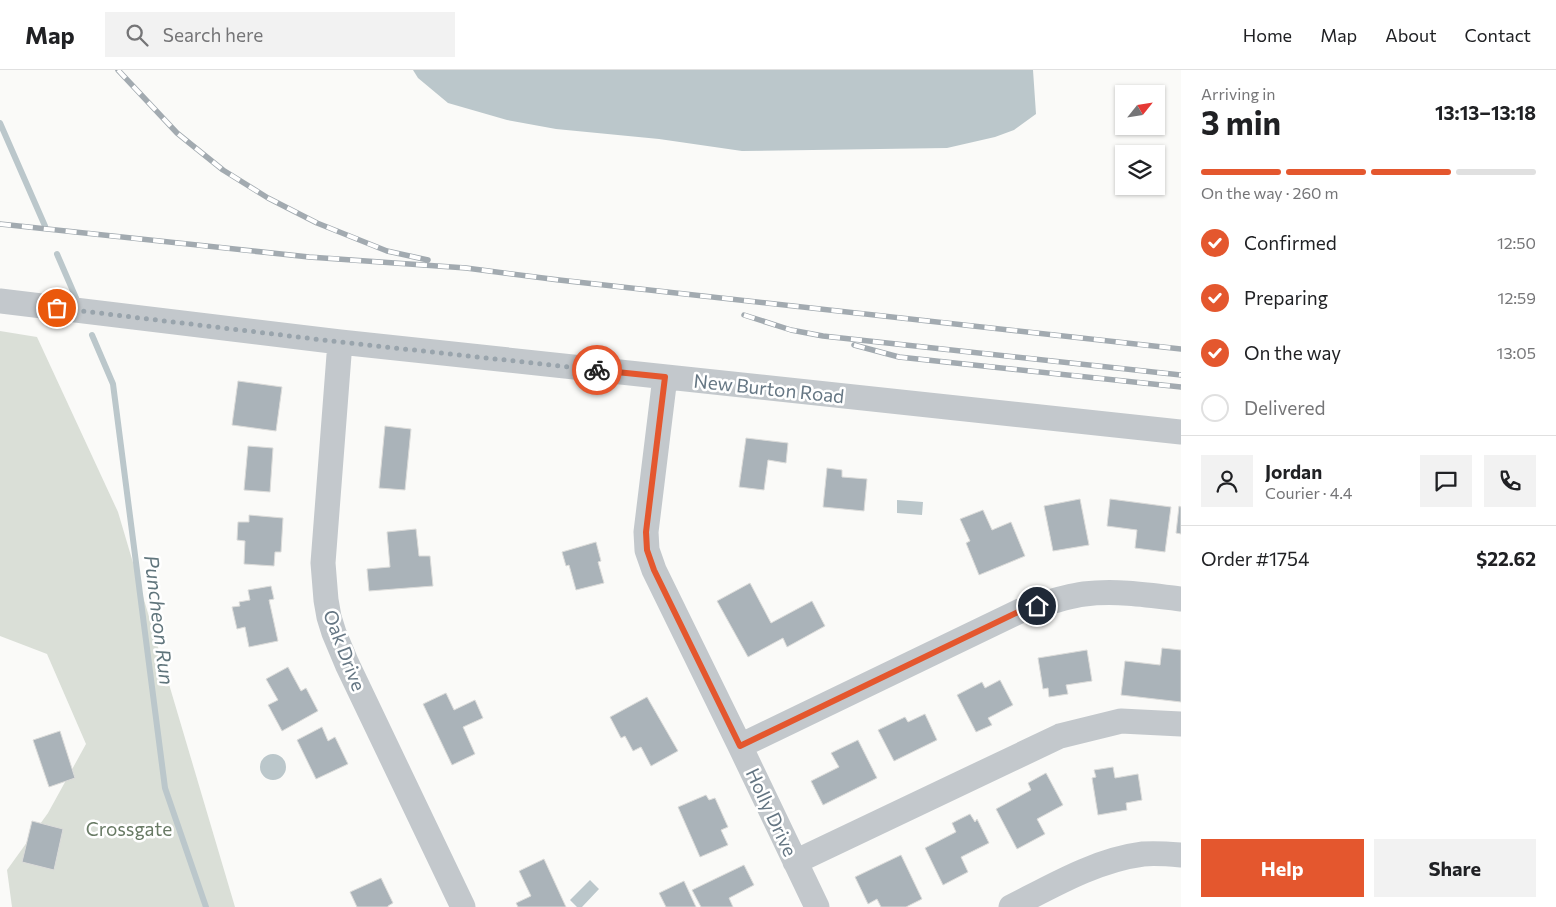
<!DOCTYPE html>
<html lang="en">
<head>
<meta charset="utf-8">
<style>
	body { margin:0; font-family:Commissioner,sans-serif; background:#f2f2f2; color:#202124; height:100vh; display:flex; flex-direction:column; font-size:19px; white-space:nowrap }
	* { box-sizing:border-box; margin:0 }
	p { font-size:16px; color:#757577 }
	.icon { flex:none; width:28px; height:28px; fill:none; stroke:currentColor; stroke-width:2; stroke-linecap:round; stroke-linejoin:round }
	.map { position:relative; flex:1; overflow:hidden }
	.sheet { display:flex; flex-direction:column; background:#fff; width:375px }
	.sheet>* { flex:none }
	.needle { width:32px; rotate:60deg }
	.controls { position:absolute; left:1115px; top:15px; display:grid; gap:10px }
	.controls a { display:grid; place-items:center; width:50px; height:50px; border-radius:0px; background:#fff; box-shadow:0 1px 4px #0004; font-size:25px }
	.pin { position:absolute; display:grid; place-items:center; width:42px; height:42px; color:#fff; margin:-21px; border:2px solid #fff; border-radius:50%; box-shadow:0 1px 5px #0007 }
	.courier { position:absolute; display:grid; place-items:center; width:50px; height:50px; margin:-25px; border:4px solid #e4572e; border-radius:50%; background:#fff; color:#222; box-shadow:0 1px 6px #0007 }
	.headline em { font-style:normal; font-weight:700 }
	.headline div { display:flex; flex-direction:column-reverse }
	.headline { display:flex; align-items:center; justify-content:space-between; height:85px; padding:0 20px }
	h1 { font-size:32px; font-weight:700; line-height:38px }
	.bar { display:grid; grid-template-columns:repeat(4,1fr); gap:8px 5px; align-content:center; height:60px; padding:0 20px }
	.bar i { height:6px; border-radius:4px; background:#e0e0e0 }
	.bar .on { background:#e4572e }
	.bar p { grid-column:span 4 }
	.line { display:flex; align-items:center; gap:12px; padding:0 20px; border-top:1px solid #e0e0e0 }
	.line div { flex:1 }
	.round { display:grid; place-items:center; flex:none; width:52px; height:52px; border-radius:0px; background:#f2f2f2 }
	ol { padding:0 20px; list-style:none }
	li { display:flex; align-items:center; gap:15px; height:55px }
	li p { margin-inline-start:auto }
	li .icon { padding:5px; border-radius:50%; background:#e4572e; color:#fff; stroke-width:4 }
	li:last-child { color:#757577 }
	li i { width:28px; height:28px; border:2px solid #e0e0e0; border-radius:50% }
	.primary-button { display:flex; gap:10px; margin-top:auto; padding:10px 20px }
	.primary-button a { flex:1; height:58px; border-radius:0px; background:#e4572e; color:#fff; font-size:20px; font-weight:700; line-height:58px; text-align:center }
	.primary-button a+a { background:#f2f2f2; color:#202124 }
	header { display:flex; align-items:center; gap:30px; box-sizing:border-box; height:70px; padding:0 25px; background:#fff; border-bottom:1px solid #e0e0e0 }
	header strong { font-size:24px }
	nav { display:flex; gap:28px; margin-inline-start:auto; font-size:18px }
	.search { width:350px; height:45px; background:#f2f2f2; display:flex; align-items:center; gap:12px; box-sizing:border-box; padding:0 18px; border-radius:0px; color:#757577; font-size:19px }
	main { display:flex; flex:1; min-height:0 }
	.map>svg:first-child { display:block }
	.green { fill:#dadfd7 }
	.water { fill:#bbc7cb }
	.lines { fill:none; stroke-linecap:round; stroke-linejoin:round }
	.stream { stroke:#bbc7cb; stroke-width:6 }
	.building { fill:#aab3b9; stroke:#dcdcda }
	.minor { stroke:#c3c8cc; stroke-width:25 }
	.rail-casing { stroke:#a2aab0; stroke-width:5.5 }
	.rail { stroke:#fff; stroke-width:4; stroke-dasharray:11; stroke-linecap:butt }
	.done { stroke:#99a4ac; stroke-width:5; stroke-dasharray:0 9 }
	.route { stroke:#e4572e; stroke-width:6 }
	.labels { text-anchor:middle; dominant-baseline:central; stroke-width:5; stroke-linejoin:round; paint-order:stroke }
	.street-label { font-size:19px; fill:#657683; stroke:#fff }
	.park-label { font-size:19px; fill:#687a64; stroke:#fff }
	.water-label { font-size:20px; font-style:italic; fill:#60757c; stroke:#fff }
</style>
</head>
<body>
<header>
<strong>Map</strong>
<div class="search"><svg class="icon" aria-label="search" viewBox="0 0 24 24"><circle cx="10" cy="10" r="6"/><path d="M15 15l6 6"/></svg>Search here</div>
<nav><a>Home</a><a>Map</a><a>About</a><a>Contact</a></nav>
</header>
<main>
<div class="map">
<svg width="1181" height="837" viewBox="0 0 1181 837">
	<rect width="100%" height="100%" fill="#fafaf8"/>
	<path class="green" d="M0,261l37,6 81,175 117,395h-223l-5,-37 41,-57 38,-69 -39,-90 -47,-18z"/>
	<path class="water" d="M413,0h620l3,44 -22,16 -19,7 -48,11 -205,3 -83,-12 -103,-10 -49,-9 -59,-17 -30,-25z
		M897,430l26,2 -1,13 -25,-2z
		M260 697a13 13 0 1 1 26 0a13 13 0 1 1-26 0Z
		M590,810l9,9 -17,18h-5l-7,-7z"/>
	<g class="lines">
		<path class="stream" d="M0,53l45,103
			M57,184l19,44
			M92,265l21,49 52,404 41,119"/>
	</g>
	<path class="building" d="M238,311l44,6 -6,44 -44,-6z
		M385,356l26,3 -6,61 -26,-2z
		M746,368l42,5 -2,20 -18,-3 -4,30 -25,-3z
		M248,376l25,2 -3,44 -26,-2z
		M827,398l15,2v7l25,2 -3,32 -41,-4z
		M1080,429l9,46 -36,6 -9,-45z
		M1110,429l61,8 -6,45 -30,-4 2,-18 -30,-4z
		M1179,436l2,1v27l-5,-1z
		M983,440l9,20 19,-8 14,34 -46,19 -13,-32 4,-2 -10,-22z
		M249,445l34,3 -2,34h-6l-1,14 -30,-2 1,-23 -8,-1 1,-18h11z
		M416,459l3,27h11l3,30 -64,5 -2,-22 23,-2 -3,-35z
		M596,472l5,19 -3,1 6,21 -28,7 -7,-25 -3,1 -4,-14z
		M750,513l21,40 41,-22 13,25 -38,21 -4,-9 -35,19 -31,-56z
		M271,516l3,13 -5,1 9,41 -29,6 -4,-20 -8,2 -5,-22 8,-1 -1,-4 11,-2 -2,-10z
		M1162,578l19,2v52l-60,-7 4,-34 35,4z
		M1087,580l5,31 -26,4 2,9 -19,3 -1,-9 -5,1 -5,-31z
		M288,597l13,24 5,-3 12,23 -36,20 -14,-26 10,-5 -12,-21z
		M1000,610l13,25 -25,13 4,7 -16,7 -19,-37 25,-13 3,6z
		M446,623l8,17 21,-10 8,18 -20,9 12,27 -23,11 -29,-61z
		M647,627l31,54 -27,15 -10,-19 -8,4 -8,-15 -4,2 -11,-21z
		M925,644l12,26 -43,21 -16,-31 27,-13 3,5z
		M322,657l6,14 7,-4 13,27 -32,15 -19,-39z
		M60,661l15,47 -26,9 -16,-47z
		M858,670l19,38 -54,27 -12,-24 28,-14 -8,-14z
		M1113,697l2,11 23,-4 4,26 -16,3 1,7 -29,5 -6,-37 4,-1 -2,-7z
		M1046,703l17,32 -26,14 8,15 -28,15 -21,-40 35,-19 -3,-7z
		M706,725l3,5 6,-2 13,29 -7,3 7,15 -28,12 -22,-50z
		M970,744l5,8 2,-3 12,24 -28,14 7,15 -25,13 -18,-37 31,-16 -4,-9z
		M32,751l31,8 -9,41 -32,-8z
		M901,785l21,44 -16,8h-25l-4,-8 -9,5 -13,-27z
		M544,789l22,48h-48l-2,-4 15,-7 -12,-25z
		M744,795l10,20 -25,13 4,9h-32l-9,-17z
		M381,808l12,25 -5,3v1h-31l-7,-15z
		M684,811l12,26h-30l-7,-14z"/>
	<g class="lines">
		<path class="minor" d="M0,231l340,41 841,90
			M340,272l-17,221 3,37 3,17 5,16 13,31 116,243
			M665,307l-19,155 1,18 7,20 86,176 77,161
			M740,676l280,-135c21,-6 42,-14 64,-17 32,-4 65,1 97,5
			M795,792l265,-126 61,-15 60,3
			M1011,837c41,-21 85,-47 132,-53 12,-1 26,0 38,1"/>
		<g class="rail-casing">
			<path id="rail" d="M118,0l59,63 46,37 45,28 49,25 70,28 41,9
				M0,154l309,33 157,11 93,12 622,69
				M744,245l47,15 32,6 358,39
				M854,275l45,12 282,30"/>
		</g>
		<use href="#rail" class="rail"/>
	</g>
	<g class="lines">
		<path class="done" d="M57,238l283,34 257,28"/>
		<path class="route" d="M597,300l68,7 -19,155 1,18 7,20 86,176 280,-135 17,-5"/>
	</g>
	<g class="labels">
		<g class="street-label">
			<text transform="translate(769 318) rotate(6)">New Burton Road</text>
			<text transform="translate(345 580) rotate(69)">Oak Drive</text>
			<text transform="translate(772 742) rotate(65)">Holly Drive</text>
		</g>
		<g class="park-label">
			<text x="129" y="758">Crossgate</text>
		</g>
		<g class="water-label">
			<text transform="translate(160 550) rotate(83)">Puncheon Run</text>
		</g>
	</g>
</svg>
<div class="controls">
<a><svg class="needle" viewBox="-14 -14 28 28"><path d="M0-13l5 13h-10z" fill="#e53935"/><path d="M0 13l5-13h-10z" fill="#757577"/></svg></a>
<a><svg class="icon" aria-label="layers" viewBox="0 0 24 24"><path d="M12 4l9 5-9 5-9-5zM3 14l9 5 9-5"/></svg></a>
</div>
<div class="pin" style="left:57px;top:238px;background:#ea580c"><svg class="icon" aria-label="bag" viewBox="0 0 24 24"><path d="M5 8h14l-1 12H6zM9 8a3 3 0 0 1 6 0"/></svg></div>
<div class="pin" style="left:1037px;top:536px;background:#1f2937"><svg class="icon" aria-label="home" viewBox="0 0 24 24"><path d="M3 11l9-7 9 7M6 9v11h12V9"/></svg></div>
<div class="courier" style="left:597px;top:300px"><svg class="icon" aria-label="bike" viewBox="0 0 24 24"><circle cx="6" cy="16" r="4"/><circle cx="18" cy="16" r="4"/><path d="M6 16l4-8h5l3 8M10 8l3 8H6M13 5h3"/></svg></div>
</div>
<section class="sheet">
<div class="headline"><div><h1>3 min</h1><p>Arriving in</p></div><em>13:13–13:18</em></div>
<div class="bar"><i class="on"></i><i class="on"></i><i class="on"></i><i></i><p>On the way · 260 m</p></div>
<ol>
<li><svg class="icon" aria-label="check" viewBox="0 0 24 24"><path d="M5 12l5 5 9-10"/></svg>Confirmed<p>12:50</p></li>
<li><svg class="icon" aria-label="check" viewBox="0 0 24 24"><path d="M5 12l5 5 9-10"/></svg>Preparing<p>12:59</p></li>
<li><svg class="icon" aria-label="check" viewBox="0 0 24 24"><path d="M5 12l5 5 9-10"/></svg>On the way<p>13:05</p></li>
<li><i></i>Delivered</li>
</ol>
<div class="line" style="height:90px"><a class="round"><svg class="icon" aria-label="person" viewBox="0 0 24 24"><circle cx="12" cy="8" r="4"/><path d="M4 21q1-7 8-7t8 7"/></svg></a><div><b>Jordan</b><p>Courier · 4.4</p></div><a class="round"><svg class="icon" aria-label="chat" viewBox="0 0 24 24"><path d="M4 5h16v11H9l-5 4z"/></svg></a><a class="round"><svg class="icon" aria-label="phone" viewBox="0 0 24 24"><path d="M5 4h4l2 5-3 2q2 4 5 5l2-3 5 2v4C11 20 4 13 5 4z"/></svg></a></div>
<div class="line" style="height:65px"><div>Order #1754</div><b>$22.62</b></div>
<div class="primary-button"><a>Help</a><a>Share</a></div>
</section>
</main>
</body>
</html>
